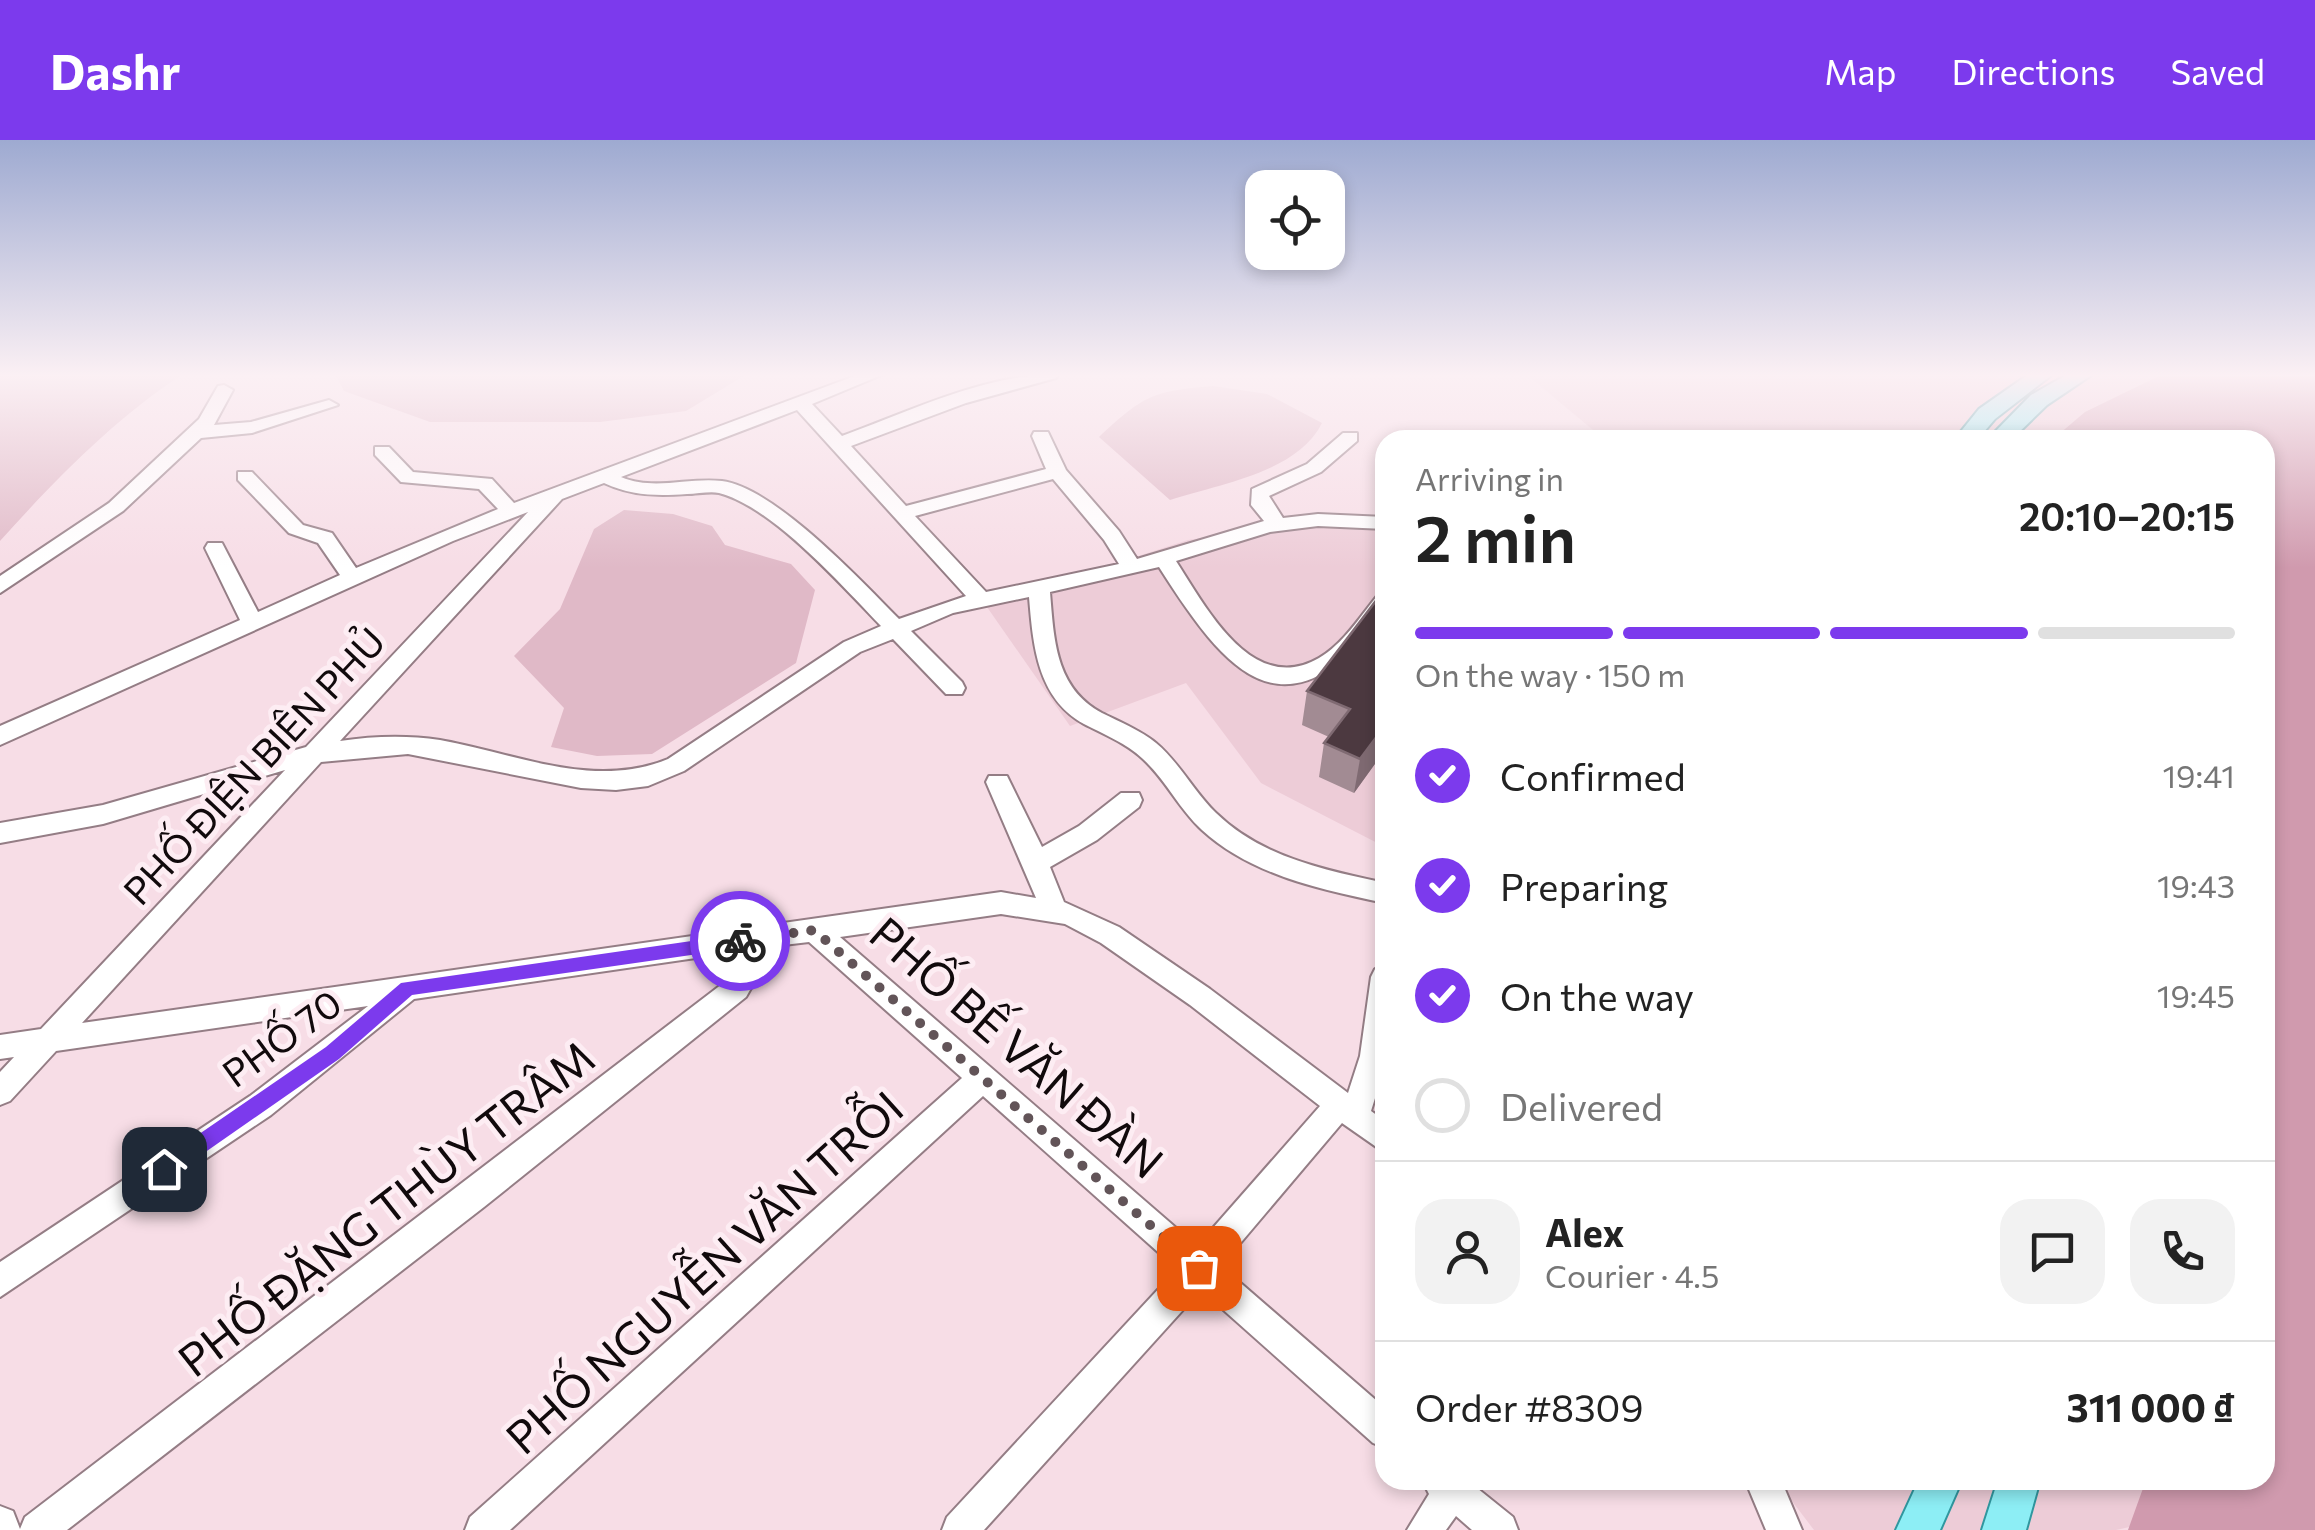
<!DOCTYPE html>
<html lang="en">
<head>
<meta charset="utf-8">
<style>
	body { margin:0; font-family:Commissioner,sans-serif; background:#f2f2f2; color:#222; height:100vh; display:flex; flex-direction:column; font-size:38px; white-space:nowrap }
	* { box-sizing:border-box; margin:0 }
	p { font-size:32px; color:#767676 }
	.icon { flex:none; width:55px; height:55px; fill:none; stroke:currentColor; stroke-width:2; stroke-linecap:round; stroke-linejoin:round }
	.map { position:relative; flex:1; overflow:hidden }
	.panel { position:absolute; left:1375px; top:290px; width:900px; height:1060px; display:flex; flex-direction:column; background:#fff; border-radius:30px; box-shadow:0 5px 15px #0003 }
	.panel>* { flex:none }
	.controls { position:absolute; left:1245px; top:30px; display:grid; gap:20px }
	.controls a { display:grid; place-items:center; width:100px; height:100px; border-radius:20px; background:#fff; box-shadow:0 5px 15px #0003; font-size:50px }
	.pin { position:absolute; display:grid; place-items:center; width:85px; height:85px; color:#fff; margin:-42px; border-radius:20px; box-shadow:0 5px 15px #0006 }
	.courier { position:absolute; display:grid; place-items:center; width:100px; height:100px; margin:-50px; border:8px solid #7c3aed; border-radius:50%; background:#fff; color:#222; box-shadow:0 2px 12px #0007 }
	.summary em { font-style:normal; font-weight:600 }
	.summary div { display:flex; flex-direction:column-reverse }
	.summary { display:flex; align-items:center; justify-content:space-between; height:170px; padding:0 40px }
	h1 { font-size:65px; font-weight:600; line-height:75px }
	.bar { display:grid; grid-template-columns:repeat(4,1fr); gap:15px 10px; align-content:center; height:120px; padding:0 40px }
	.bar i { height:12px; border-radius:8px; background:#e0e0e0 }
	.bar .on { background:#7c3aed }
	.bar p { grid-column:span 4 }
	.line { display:flex; align-items:center; gap:25px; padding:0 40px; border-top:2px solid #e0e0e0 }
	.line div { flex:1 }
	.round { display:grid; place-items:center; flex:none; width:105px; height:105px; border-radius:30px; background:#f2f2f2 }
	ol { padding:0 40px; list-style:none }
	li { display:flex; align-items:center; gap:30px; height:110px }
	li p { margin-inline-start:auto }
	li .icon { padding:10px; border-radius:50%; background:#7c3aed; color:#fff; stroke-width:4 }
	li:last-child { color:#767676 }
	li i { width:55px; height:55px; border:5px solid #e0e0e0; border-radius:50% }
	header { display:flex; align-items:center; gap:60px; box-sizing:border-box; height:140px; padding:0 50px; background:#7c3aed; color:#fff }
	header strong { font-size:48px }
	nav { display:flex; gap:55px; margin-inline-start:auto; font-size:35px }
	.map>svg:first-child { display:block }
	.built { fill:#edccd7 }
	.green { fill:#e0b9c7 }
	.water { fill:#d09aae }
	.lines { fill:none; stroke-linecap:round; stroke-linejoin:round }
	.minor-casing { stroke:#947d85; stroke-width:4 }
	.major-casing { stroke:#30979f; stroke-width:4 }
	.minor { fill:#fff; fill-rule:evenodd }
	.major { fill:#8deef5; fill-rule:evenodd }
	.wall { fill:#a28b93 }
	.shaded-wall { fill:#7f6a72 }
	.building { fill:#4c3940; stroke:#7f6a72; stroke-width:2.5 }
	.route { fill:#7c3aed }
	.done { stroke:#625458; stroke-width:10; stroke-dasharray:0 18 }
	.labels { text-anchor:middle; dominant-baseline:central; stroke-width:10; stroke-linejoin:round; paint-order:stroke }
	.street-label { font-size:38px; fill:#110a0c; stroke:#fdedf3 }
	.near-street-label { font-size:45px; fill:#110a0c; stroke:#fdedf3 }
</style>
</head>
<body>
<header>
<strong>Dashr</strong>
<nav><a>Map</a><a>Directions</a><a>Saved</a></nav>
</header>
<div class="map">
<svg width="2315" height="1390" viewBox="0 0 2315 1390">
	<rect width="100%" height="100%" fill="#f7dde6"/>
	<path class="built" d="M1526,234h789v1112l-199,44h-302l-38,-50h489v-1040h-660z
		M1292,384h93v323l-124,-64 -75,-100 -116,43 -90,-129 115,-27 93,-30z"/>
	<path class="green" d="M0,234h183c-69,45 -128,106 -183,167z
		M335,234h412l-61,37 -86,11h-170l-86,-31z
		M1213,246l54,8 55,29c-25,50 -103,61 -152,77l-71,-63c44,-41 53,-46 114,-51z
		M624,370l49,4 39,12 13,19 66,19 24,26 -19,73 -144,91 -55,2 -46,-9 13,-39 -50,-52 46,-47 34,-80z"/>
	<path class="water" d="M2163,234h152v1156h-187l18,-50h119v-1040h-213l33,-28z"/>
	<g class="lines">
		<g class="minor-casing">
			<path id="minor" d="M860,234h24l-72,30 30,32c68,-25 143,-62 217,-62l-3,4 -90,25 -115,43 55,60 140,-37 -14,-33 2,-4h14l18,38 53,61 18,28 127,-38 -13,-16 1,-16 55,-25 36,-31h14v8l-36,31 -52,24 14,22 35,-4 67,3v12l-67,-3 -48,6 -94,29c30,46 76,136 143,97 24,-14 41,-41 58,-62l8,-2v21c-101,128 -158,59 -226,-48l-109,25c4,47 5,96 52,121 18,9 38,17 54,30 24,20 38,49 60,70 45,44 109,57 169,70v20c-63,-13 -134,-28 -183,-73 -23,-21 -36,-50 -59,-71 -17,-16 -38,-24 -59,-35 -47,-26 -51,-79 -55,-127l-76,16 -42,18 51,51 3,6 -3,6h-16l-53,-55 -33,13 -176,119 -36,15 -32,4 -35,-2 -173,-34 -87,8 -239,261 919,-131 35,6 -50,-116 3,-6h18l35,71 37,-21 42,-33h18l3,7 -3,7 -42,33 -47,27 14,35 55,25 91,62 138,104 12,-37 11,-79 4,-8 10,-4v101l-14,45 14,10v32l-43,-30 -121,143 164,142v40l-12,-5 -172,-153 -217,240h-42l5,-13 230,-248 -194,-173 -473,434h-45l5,-13 492,-439 -153,-136 -34,4 -29,51 -262,210 -417,323h-67v-24l13,5 7,18 5,-12 701,-536 18,-30 -330,48 -143,116 -271,182v-35l250,-166 118,-90 -312,45 -46,50 -10,4v-33l14,-15 -14,2v-24l41,-6 244,-259 -182,54 -103,19v-20l103,-18 203,-58 222,-235 -75,29 -453,204v-19l240,-106 -35,-72 3,-5h14l36,69 82,-37 -22,-32 -29,-10 -51,-53v-8h14l51,53 29,8 24,35 142,-59 -19,-20 -78,-7 -26,-27v-8h14l24,25 79,7 22,24zM797,270l169,186 -67,23c-38,-38 -124,-131 -177,-138 -34,-4 -68,10 -101,-4zM1053,339l51,61 15,24 -133,28 -71,-76zM604,343c28,13 53,13 83,11 10,0 23,-3 32,-1 54,14 124,94 162,133l-37,16 -176,117c-75,31 -153,-6 -228,-19 -33,-5 -67,-4 -100,1l222,-242zM1001,774l64,10 36,19 89,62 130,101 -123,140 -357,-309z
				M224,245l9,5 -19,35 37,-3 78,-22 9,5 -86,28 -51,5 -78,73 -123,82v-17l109,-73 90,-84 19,-33z
				M1422,1340h45l46,37 5,13h-46l-16,-14 -10,14h-39l22,-36z
				M1745,1340h36l21,50h-36z"/>
		</g>
		<g class="major-casing">
			<path id="major" d="M2029,234h24l-58,45 -18,21h-23l25,-31z
				M2068,234h25l-46,31 -36,35h-24l44,-45z
				M1919,1340h43l-22,50h-44z
				M1998,1340h42l-14,50h-44z"/>
		</g>
		<use href="#minor" class="minor"/>
		<use href="#major" class="major"/>
	</g>
	<path class="wall" d="M1385,449v176l-8,-4 -23,32 -35,-16 5,-34 5,-6 -27,-12 5,-34z"/>
	<path class="shaded-wall" d="M1384,587l-7,34 -23,32 6,-34z"/>
	<path class="building" d="M1385,449v139l-1,-1 -24,32 -36,-16 26,-34 -43,-18z"/>
	<linearGradient id="sky" x2="0" y2="1"><stop stop-color="#9eaad1"/><stop offset="0.55" stop-color="#fbf0f4"/><stop offset="1" stop-color="#fbf0f4" stop-opacity="0"/></linearGradient>
	<rect width="2315" height="428" fill="url(#sky)"/>
	<path class="route" d="M740,794l9,7 -9,7 -328,47 -73,64 -168,117 -7,2 -10,-9 3,-6 169,-116 75,-64z"/>
	<g class="lines">
		<path class="done" d="M740,801l74,-11 385,338"/>
	</g>
	<g class="labels">
		<g class="street-label">
			<text transform="translate(253 625) rotate(-47)">PHỐ ĐIỆN BIÊN PHỦ</text>
			<text transform="translate(281 897) rotate(-36)">PHỐ 70</text>
		</g>
		<g class="near-street-label">
			<text transform="translate(1018 906) rotate(41)">PHỐ BẾ VĂN ĐÀN</text>
			<text transform="translate(385 1067) rotate(-38)">PHỐ ĐẶNG THÙY TRÂM</text>
			<text transform="translate(703 1131) rotate(-42)">PHỐ NGUYỄN VĂN TRỖI</text>
		</g>
	</g>
</svg>
<div class="controls">
<a><svg class="icon" aria-label="locate" viewBox="0 0 24 24"><circle cx="12" cy="12" r="6"/><path d="M12 2v4M12 18v4M2 12h4M18 12h4"/></svg></a>
</div>
<div class="pin" style="left:1199px;top:1128px;background:#ea580c"><svg class="icon" aria-label="bag" viewBox="0 0 24 24"><path d="M5 8h14l-1 12H6zM9 8a3 3 0 0 1 6 0"/></svg></div>
<div class="pin" style="left:164px;top:1029px;background:#1f2937"><svg class="icon" aria-label="home" viewBox="0 0 24 24"><path d="M3 11l9-7 9 7M6 9v11h12V9"/></svg></div>
<div class="courier" style="left:740px;top:801px"><svg class="icon" aria-label="bike" viewBox="0 0 24 24"><circle cx="6" cy="16" r="4"/><circle cx="18" cy="16" r="4"/><path d="M6 16l4-8h5l3 8M10 8l3 8H6M13 5h3"/></svg></div>
<section class="panel">
<div class="summary"><div><h1>2 min</h1><p>Arriving in</p></div><em>20:10–20:15</em></div>
<div class="bar"><i class="on"></i><i class="on"></i><i class="on"></i><i></i><p>On the way · 150 m</p></div>
<ol>
<li><svg class="icon" aria-label="check" viewBox="0 0 24 24"><path d="M5 12l5 5 9-10"/></svg>Confirmed<p>19:41</p></li>
<li><svg class="icon" aria-label="check" viewBox="0 0 24 24"><path d="M5 12l5 5 9-10"/></svg>Preparing<p>19:43</p></li>
<li><svg class="icon" aria-label="check" viewBox="0 0 24 24"><path d="M5 12l5 5 9-10"/></svg>On the way<p>19:45</p></li>
<li><i></i>Delivered</li>
</ol>
<div class="line" style="height:180px"><a class="round"><svg class="icon" aria-label="person" viewBox="0 0 24 24"><circle cx="12" cy="8" r="4"/><path d="M4 21q1-7 8-7t8 7"/></svg></a><div><b>Alex</b><p>Courier · 4.5</p></div><a class="round"><svg class="icon" aria-label="chat" viewBox="0 0 24 24"><path d="M4 5h16v11H9l-5 4z"/></svg></a><a class="round"><svg class="icon" aria-label="phone" viewBox="0 0 24 24"><path d="M5 4h4l2 5-3 2q2 4 5 5l2-3 5 2v4C11 20 4 13 5 4z"/></svg></a></div>
<div class="line" style="height:130px"><div>Order #8309</div><b>311 000 ₫</b></div>
</section>
</div>
</body>
</html>
